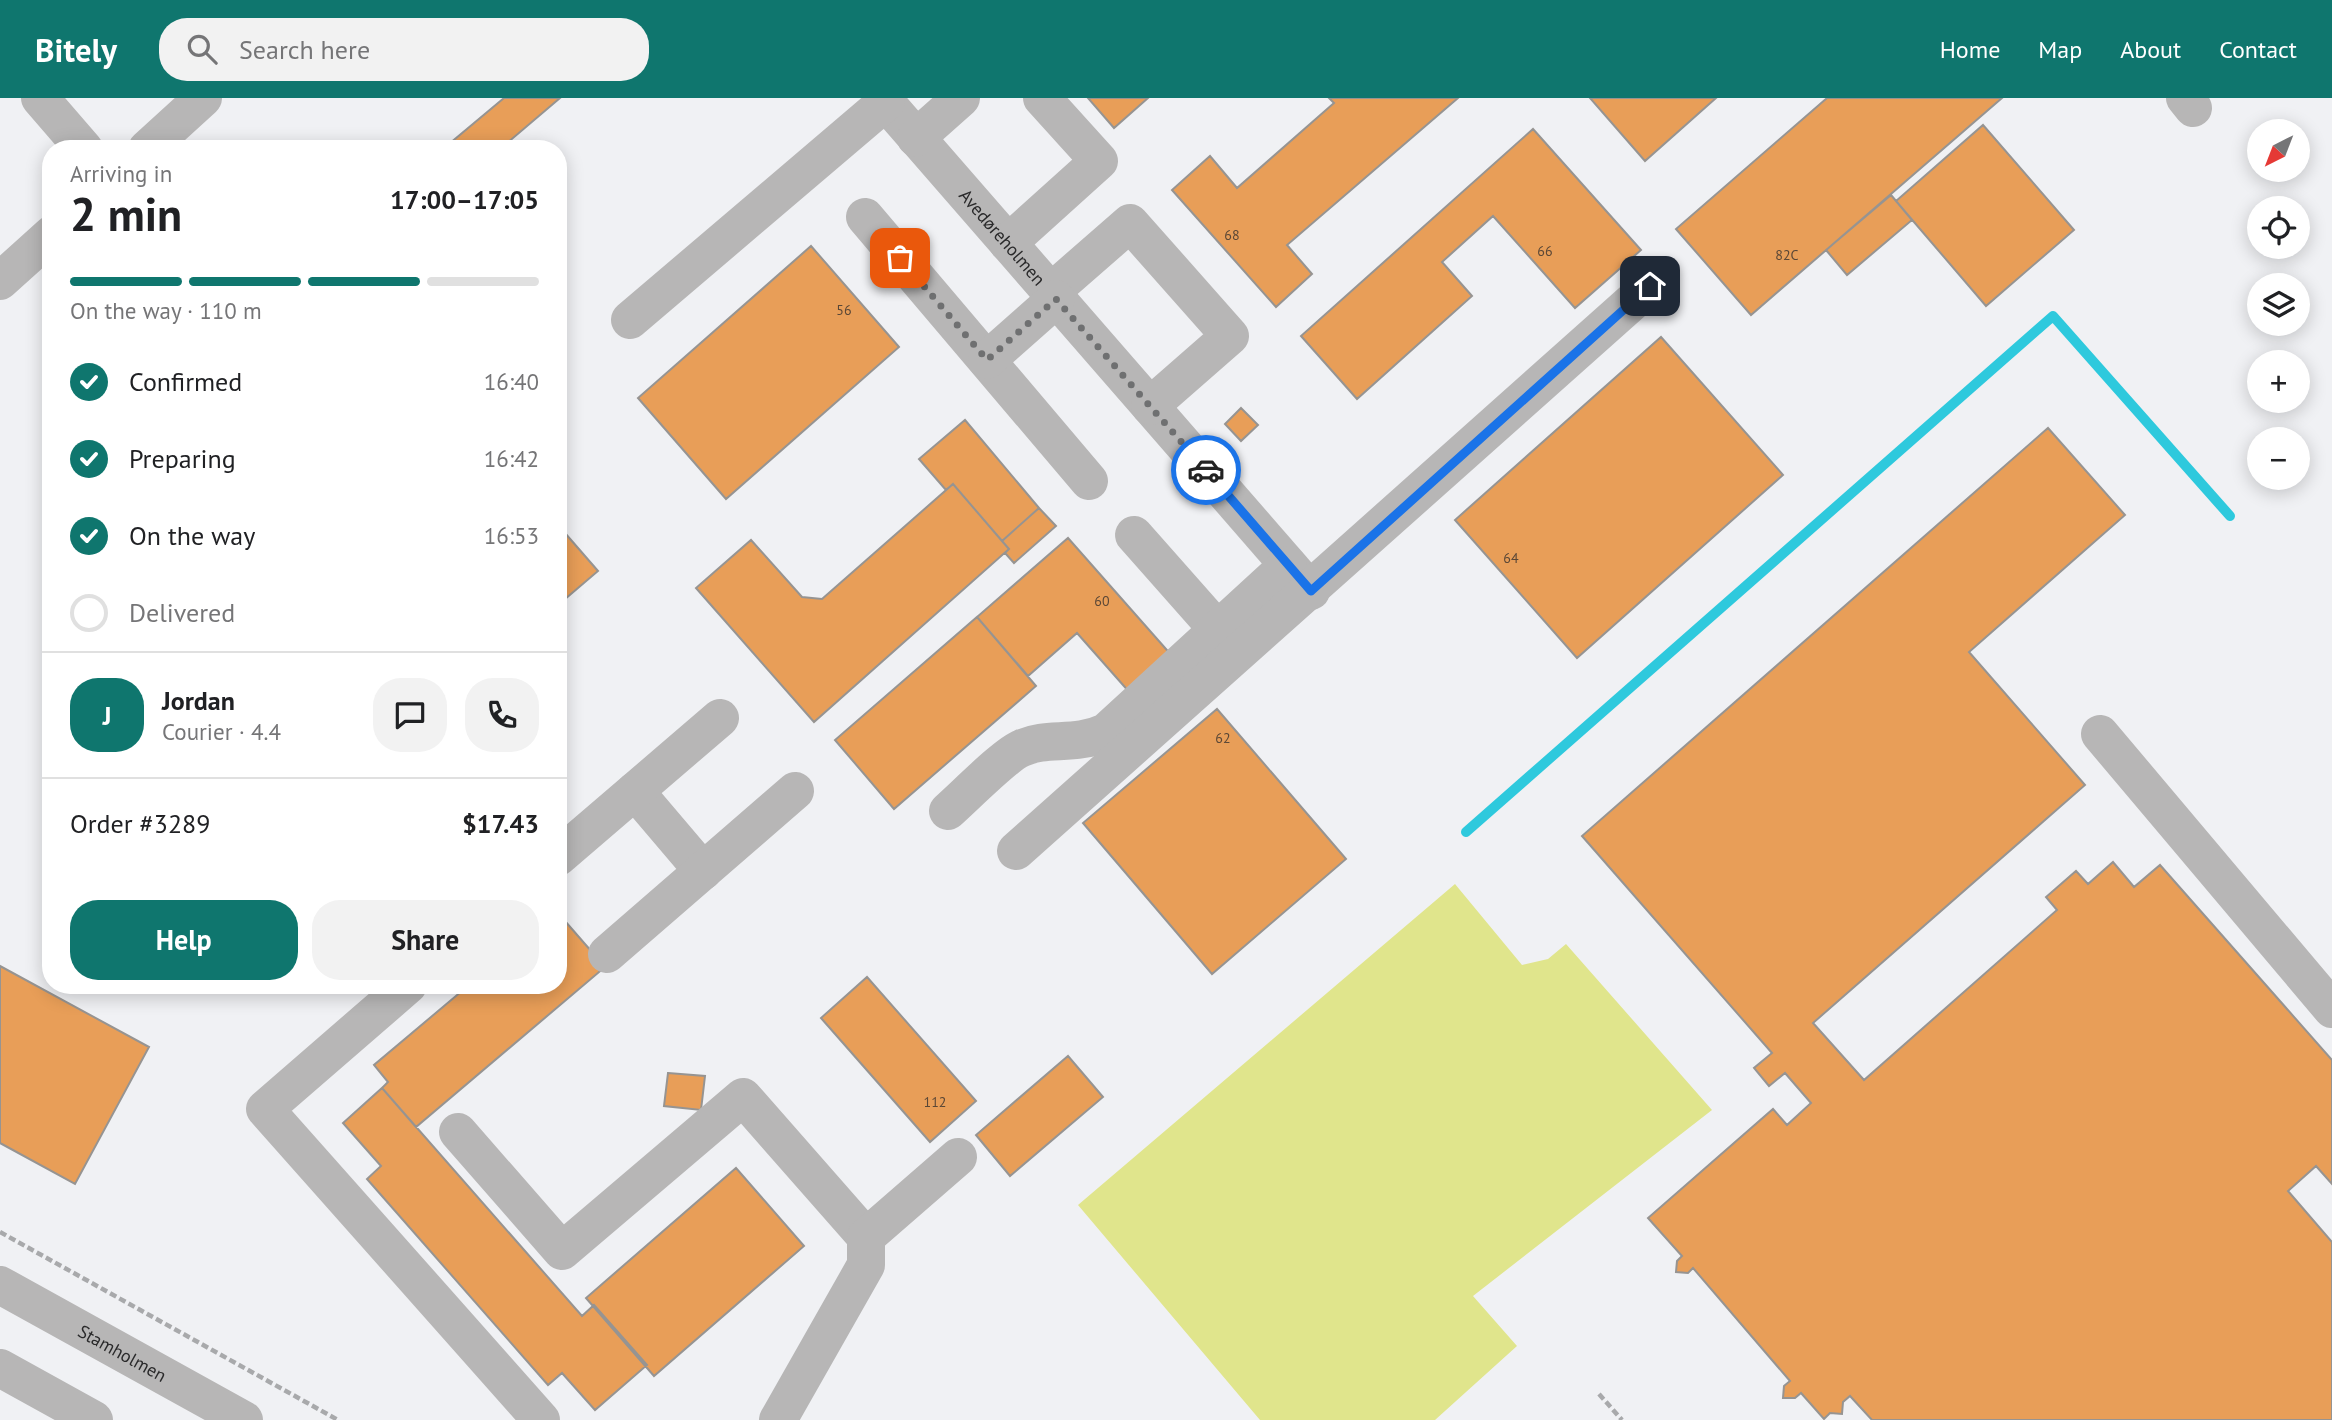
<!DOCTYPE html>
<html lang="en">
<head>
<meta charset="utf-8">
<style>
	body { margin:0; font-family:"PT Sans",sans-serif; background:#f2f2f2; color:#202124; height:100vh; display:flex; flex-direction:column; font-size:26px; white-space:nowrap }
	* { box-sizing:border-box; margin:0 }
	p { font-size:23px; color:#757577 }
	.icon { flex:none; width:38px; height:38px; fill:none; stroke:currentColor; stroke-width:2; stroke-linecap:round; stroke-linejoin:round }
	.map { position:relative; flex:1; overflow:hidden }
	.drawer { position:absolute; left:42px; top:42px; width:525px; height:854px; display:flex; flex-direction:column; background:#fff; border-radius:28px; box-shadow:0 4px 18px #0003 }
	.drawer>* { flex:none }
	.needle { width:46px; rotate:222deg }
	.tools { position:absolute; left:2247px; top:21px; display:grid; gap:14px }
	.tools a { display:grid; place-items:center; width:63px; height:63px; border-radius:50%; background:#fff; box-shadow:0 4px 18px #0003; font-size:35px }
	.pin { position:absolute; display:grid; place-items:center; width:60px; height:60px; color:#fff; margin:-30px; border-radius:14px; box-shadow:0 4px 10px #0006 }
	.courier { position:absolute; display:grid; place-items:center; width:70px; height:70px; margin:-35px; border:5px solid #1a73e8; border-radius:50%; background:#fff; color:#222; box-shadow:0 2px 9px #0007 }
	.headline em { font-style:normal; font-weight:600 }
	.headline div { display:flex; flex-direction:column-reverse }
	.headline { display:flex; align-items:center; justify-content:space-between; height:119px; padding:0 28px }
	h1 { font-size:46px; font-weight:600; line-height:52px }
	.bar { display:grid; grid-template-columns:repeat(4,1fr); gap:10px 7px; align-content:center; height:84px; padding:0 28px }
	.bar i { height:9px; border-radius:5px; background:#e0e0e0 }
	.bar .current { background:#0f766e }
	.bar p { grid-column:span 4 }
	.line { display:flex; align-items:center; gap:18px; padding:0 28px; border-top:2px solid #e0e0e0 }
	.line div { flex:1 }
	.round { display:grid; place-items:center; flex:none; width:74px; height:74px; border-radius:28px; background:#f2f2f2 }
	ol { padding:0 28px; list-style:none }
	li { display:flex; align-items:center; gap:21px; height:77px }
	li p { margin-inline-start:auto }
	li .icon { padding:7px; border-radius:50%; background:#0f766e; color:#fff; stroke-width:4 }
	li:last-child { color:#757577 }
	li i { width:38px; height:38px; border:4px solid #e0e0e0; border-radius:50% }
	.cta { display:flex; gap:14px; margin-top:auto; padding:14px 28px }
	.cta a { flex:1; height:80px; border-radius:28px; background:#0f766e; color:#fff; font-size:28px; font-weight:600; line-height:80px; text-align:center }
	.cta a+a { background:#f2f2f2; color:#202124 }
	header { display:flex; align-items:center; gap:42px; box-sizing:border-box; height:98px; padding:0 35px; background:#0f766e; color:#fff }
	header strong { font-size:33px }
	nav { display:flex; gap:38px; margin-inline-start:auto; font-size:24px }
	.search { width:490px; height:63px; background:#f2f2f2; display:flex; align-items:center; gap:18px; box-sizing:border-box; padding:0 24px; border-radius:28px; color:#757577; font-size:26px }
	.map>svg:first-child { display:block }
	.green { fill:#e0e58c }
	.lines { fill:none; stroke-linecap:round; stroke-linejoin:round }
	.stream { stroke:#2ec9dd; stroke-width:10 }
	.building { fill:#e89e58; stroke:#969492; stroke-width:2 }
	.path { stroke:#a8a9ab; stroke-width:4.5; stroke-dasharray:7 3.5; stroke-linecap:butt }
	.minor { stroke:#b7b6b6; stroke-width:38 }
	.done { stroke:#6f7071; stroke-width:7; stroke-dasharray:0 12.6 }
	.route { stroke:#1a73e8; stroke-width:9 }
	.labels { text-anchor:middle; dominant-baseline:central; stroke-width:5; stroke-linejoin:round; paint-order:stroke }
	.number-label { font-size:14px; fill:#5a4736 }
	.street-label { font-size:18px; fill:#2a2a2b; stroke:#feffff }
</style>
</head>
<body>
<header>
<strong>Bitely</strong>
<div class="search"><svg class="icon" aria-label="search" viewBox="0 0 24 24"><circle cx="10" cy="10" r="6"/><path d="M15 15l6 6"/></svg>Search here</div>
<nav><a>Home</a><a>Map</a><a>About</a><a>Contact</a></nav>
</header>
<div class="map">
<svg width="2332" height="1322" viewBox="0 0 2332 1322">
	<rect width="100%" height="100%" fill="#f0f1f4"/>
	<path class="green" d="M1455,786l67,81 26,-6 18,-15 146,166 -239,186 44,50 -82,74h-175l-182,-215z"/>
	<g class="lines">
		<path class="stream" d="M1466,734l587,-516 177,200"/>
	</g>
	<path class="building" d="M504,0h56l-60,51h-57z
		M1088,0h60l-34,30z
		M1329,0h129l-171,147 25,29 -36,33 -104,-117 38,-34 27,32 97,-85z
		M1590,0h126l-71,63z
		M1827,0h175l-251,217 -75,-86z
		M1983,27l91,105 -88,76 -90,-105z
		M1533,31l108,121 -66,58 -82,-92 -51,46 30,34 -115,103 -56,-63z
		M1891,97l21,25 -65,55 -21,-25z
		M811,148l88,101 -173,152 -88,-101z
		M1661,239l122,138 -206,183 -122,-138z
		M1241,310l17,17 -17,16 -16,-17z
		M965,322l74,88 -37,33 -49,-57 -7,6 -27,-31z
		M2048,330l77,87 -156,137 116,133 -272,238 51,57 193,-170 -11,-13 30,-26 12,13 25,-22 21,25 26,-22 172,195v124l-16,-18 -28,25 44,51v178h-460l-22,-24 -7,6 -1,12 -12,-1 -6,6 -23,-26 -6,5h-12l1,-12 6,-5 -97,-113 -5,5 -12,-1 1,-11 5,-5 -34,-38 125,-109 14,16 24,-22 -26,-30 -16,13 -15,-18 18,-15 -190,-217z
		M953,386l56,65 -195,173 -118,-134 55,-48 51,57 20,2z
		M1039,410l17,18 -42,37 -9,-10 4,-4 -7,-8z
		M558,427l40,46 -40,34z
		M1068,440l105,119 -42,37 -54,-61 -49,43 -51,-59z
		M977,519l59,69 -142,123 -59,-69z
		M1217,611l129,150 -134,115 -129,-151z
		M558,815l47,54 -189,160 -34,-39 6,-6 -14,-17 95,-80h89z
		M0,868l149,81 -74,137 -75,-41z
		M867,879l109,124 -46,41 -109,-124z
		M1068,958l35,41 -93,79 -34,-41z
		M668,975l37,3 -4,34 -37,-4z
		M382,990l200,228 12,-11 53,60 -52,45 -33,-37 -14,12 -181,-206 14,-13 -38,-43z
		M736,1070l68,78 -150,130 -68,-78z"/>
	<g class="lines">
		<path class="path" d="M0,1134l338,188
			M1599,1296l23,26"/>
		<g class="minor">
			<path d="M40,0l44,51"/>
			<path id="s1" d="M882,0l429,493"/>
			<path d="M2185,0l8,10"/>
			<path d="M916,40l45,-40"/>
			<path d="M147,51l56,-51"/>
			<path d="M865,119l224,264"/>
			<path d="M1008,145l91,-82 -57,-63"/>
			<path d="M0,183l51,-46"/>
			<path d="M1051,194l79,-69 100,113 -80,70"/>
			<path d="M630,222l256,-218"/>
			<path d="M987,262l69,-61"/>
			<path d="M1134,437l84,95"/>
			<path d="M2100,636l232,275"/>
			<path d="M635,693l68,80"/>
			<path d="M948,713c16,-14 58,-57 74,-63 26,-12 52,-1 84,-16l182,-167"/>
			<path d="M1016,753l634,-565"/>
			<path d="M558,759l162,-139"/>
			<path d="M607,856l188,-163"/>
			<path d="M408,887l-143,124 276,311"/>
			<path d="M458,1034l104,119 181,-154 123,140"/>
			<path id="s2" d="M0,1187l244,135"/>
			<path d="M0,1270l94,52"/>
			<path d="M778,1322l88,-155v-28l92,-80"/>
		</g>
	</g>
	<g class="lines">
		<path class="done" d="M900,160l87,102 69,-61 150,171"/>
		<path class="route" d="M1206,372l105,121 339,-305"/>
	</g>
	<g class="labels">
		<g class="number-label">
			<text x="1232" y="137">68</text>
			<text x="1545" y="153">66</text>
			<text x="1787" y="157">82C</text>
			<text x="844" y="212">56</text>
			<text x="1511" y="460">64</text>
			<text x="1102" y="503">60</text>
			<text x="1223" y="640">62</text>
			<text x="935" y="1004">112</text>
		</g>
		<g class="street-label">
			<text stroke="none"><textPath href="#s1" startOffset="184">Avedøreholmen</textPath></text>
			<text stroke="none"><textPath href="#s2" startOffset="140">Stamholmen</textPath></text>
		</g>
	</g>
</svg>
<div class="tools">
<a><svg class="needle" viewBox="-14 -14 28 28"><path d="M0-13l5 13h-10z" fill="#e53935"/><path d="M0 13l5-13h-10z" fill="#757577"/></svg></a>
<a><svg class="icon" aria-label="locate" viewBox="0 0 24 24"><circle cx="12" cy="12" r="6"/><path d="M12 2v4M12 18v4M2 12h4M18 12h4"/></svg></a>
<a><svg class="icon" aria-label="layers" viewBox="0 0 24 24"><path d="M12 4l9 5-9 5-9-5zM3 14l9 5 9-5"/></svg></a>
<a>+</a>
<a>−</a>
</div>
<div class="pin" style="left:900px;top:160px;background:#ea580c"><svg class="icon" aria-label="bag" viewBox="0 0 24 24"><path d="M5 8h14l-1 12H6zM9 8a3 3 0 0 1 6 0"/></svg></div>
<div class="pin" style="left:1650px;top:188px;background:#1f2937"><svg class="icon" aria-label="home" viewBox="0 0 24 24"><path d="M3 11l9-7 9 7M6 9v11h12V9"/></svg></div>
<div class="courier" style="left:1206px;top:372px"><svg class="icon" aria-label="car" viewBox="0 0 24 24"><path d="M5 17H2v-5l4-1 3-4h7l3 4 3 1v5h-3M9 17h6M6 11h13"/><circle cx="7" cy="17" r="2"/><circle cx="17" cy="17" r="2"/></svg></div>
<section class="drawer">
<div class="headline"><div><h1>2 min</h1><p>Arriving in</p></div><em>17:00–17:05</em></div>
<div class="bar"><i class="current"></i><i class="current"></i><i class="current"></i><i></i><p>On the way · 110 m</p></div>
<ol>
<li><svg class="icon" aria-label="check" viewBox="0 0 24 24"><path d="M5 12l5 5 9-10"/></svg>Confirmed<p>16:40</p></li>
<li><svg class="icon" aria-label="check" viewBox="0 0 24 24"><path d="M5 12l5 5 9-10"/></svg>Preparing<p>16:42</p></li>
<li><svg class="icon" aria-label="check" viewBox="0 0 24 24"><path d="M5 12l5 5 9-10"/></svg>On the way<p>16:53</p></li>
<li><i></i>Delivered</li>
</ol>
<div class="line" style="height:126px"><b class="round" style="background:#0f766e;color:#fff">J</b><div><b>Jordan</b><p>Courier · 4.4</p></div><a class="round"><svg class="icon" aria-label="chat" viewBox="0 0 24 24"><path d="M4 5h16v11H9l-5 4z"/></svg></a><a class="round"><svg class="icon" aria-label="phone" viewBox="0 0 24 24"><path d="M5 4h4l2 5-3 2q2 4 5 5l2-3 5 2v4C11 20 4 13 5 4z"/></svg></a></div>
<div class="line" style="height:91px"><div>Order #3289</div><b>$17.43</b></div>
<div class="cta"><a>Help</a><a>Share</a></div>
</section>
</div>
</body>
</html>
